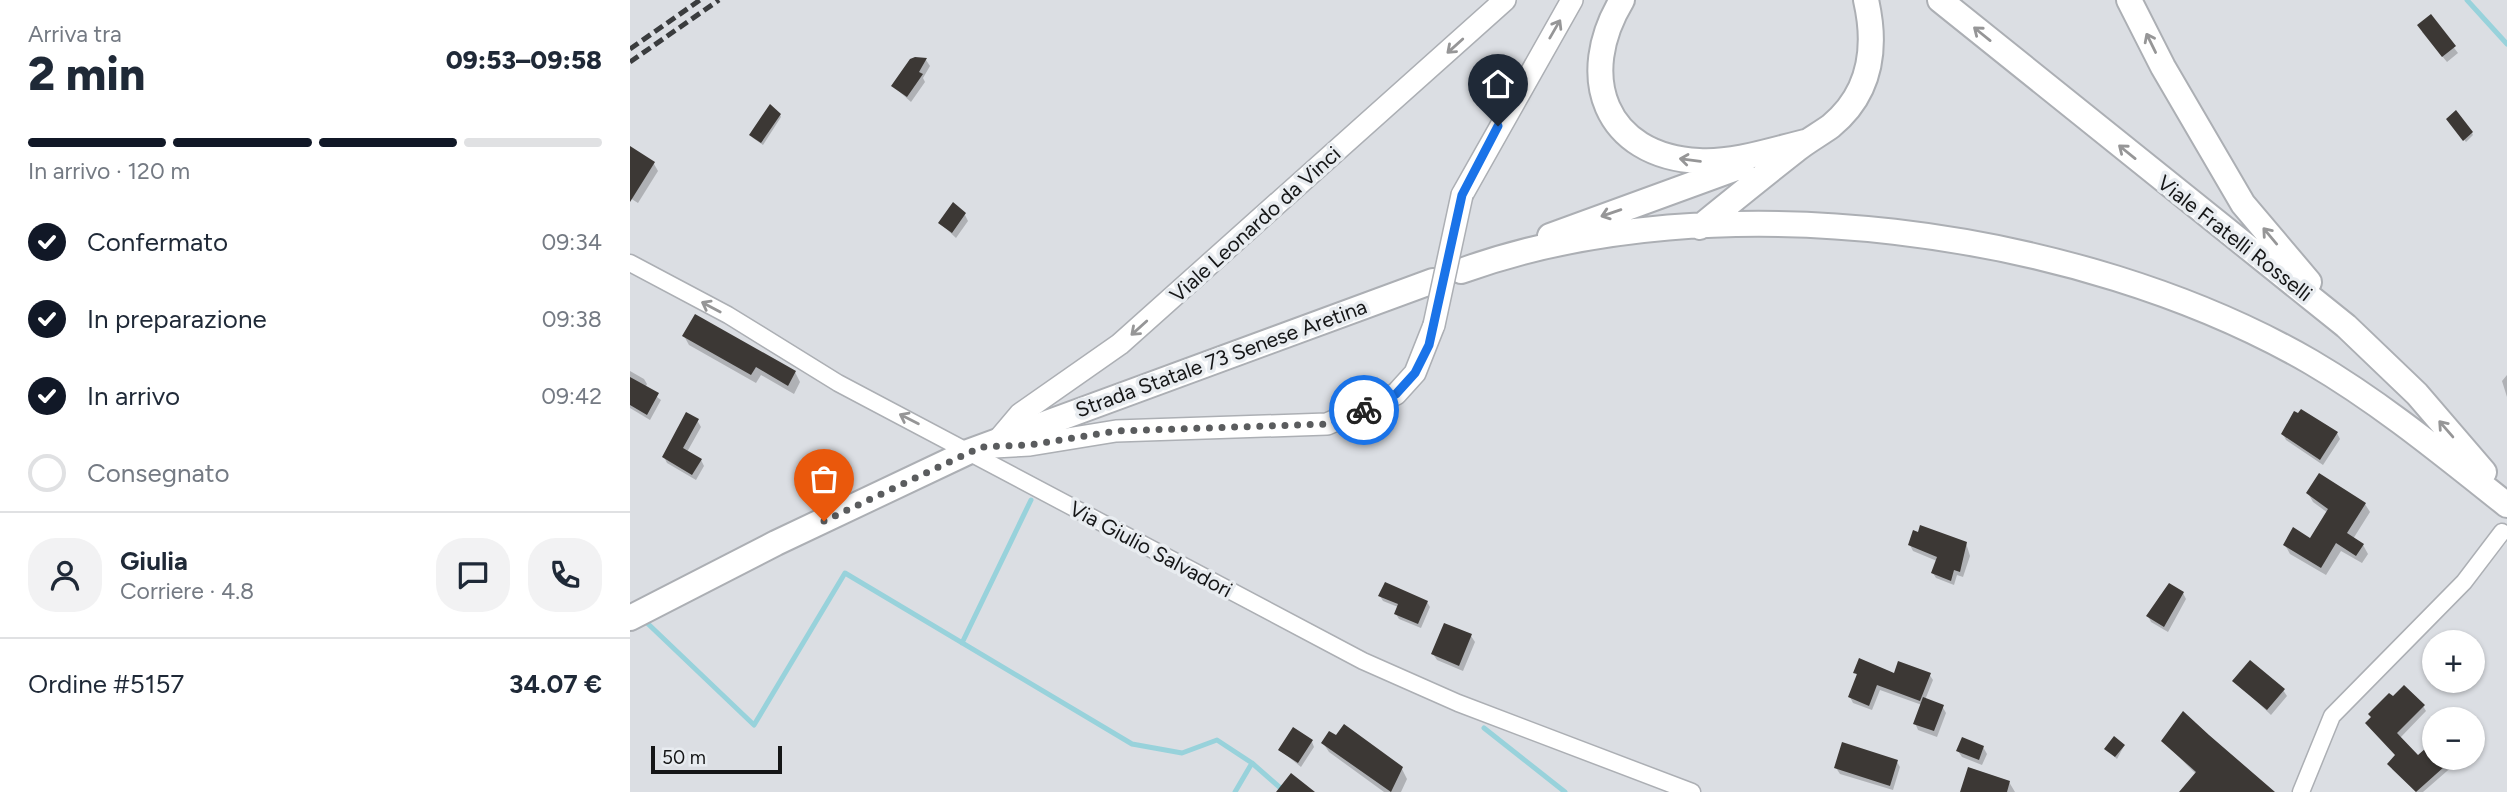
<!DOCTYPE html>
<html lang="it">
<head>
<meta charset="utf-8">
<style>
	body { margin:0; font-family:Figtree,sans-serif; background:#f2f2f3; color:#1f2937; height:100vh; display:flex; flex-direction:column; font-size:26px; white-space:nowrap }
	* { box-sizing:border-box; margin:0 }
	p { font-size:23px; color:#747a83 }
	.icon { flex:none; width:38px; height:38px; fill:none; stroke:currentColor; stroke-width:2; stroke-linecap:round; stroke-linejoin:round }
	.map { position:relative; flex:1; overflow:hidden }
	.panel { display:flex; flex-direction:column; background:#fff; width:630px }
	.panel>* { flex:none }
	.tools { position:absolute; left:1792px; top:630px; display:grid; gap:14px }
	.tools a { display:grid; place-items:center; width:63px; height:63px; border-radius:50%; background:#fff; box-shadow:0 2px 5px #0004; font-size:35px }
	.scale { position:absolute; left:21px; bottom:18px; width:131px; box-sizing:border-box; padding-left:7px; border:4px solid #151617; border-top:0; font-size:19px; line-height:24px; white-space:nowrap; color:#151617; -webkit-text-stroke:5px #e8ecf0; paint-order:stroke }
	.pin { position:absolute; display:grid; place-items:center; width:60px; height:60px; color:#fff; margin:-72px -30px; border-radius:50% 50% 50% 0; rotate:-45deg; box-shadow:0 0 7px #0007 }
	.pin .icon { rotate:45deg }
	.courier { position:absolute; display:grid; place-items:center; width:70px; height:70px; margin:-35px; border:5px solid #1a73e8; border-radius:50%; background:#fff; color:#222; box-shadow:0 2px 9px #0007 }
	.headline em { font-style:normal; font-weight:800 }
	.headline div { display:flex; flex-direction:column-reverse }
	.headline { display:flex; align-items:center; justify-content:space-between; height:119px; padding:0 28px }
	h1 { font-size:46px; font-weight:800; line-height:52px }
	.bar { display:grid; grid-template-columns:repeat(4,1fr); gap:10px 7px; align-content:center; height:84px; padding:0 28px }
	.bar i { height:9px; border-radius:5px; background:#e0e1e3 }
	.bar .on { background:#111827 }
	.bar p { grid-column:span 4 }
	.line { display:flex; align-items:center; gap:18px; padding:0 28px; border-top:2px solid #e0e1e3 }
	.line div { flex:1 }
	.round { display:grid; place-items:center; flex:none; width:74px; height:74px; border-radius:28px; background:#f2f2f3 }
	ol { padding:0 28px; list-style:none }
	li { display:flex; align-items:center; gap:21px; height:77px }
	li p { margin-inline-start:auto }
	li .icon { padding:7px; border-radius:50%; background:#111827; color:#fff; stroke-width:4 }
	li:last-child { color:#747a83 }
	li i { width:38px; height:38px; border:4px solid #e0e1e3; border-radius:50% }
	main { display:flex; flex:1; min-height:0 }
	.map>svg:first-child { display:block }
	.shadow { fill:#0003 }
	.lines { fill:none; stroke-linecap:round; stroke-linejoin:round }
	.stream { stroke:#98d2db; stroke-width:5 }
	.building { fill:#3c3835 }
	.minor-casing { stroke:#acafb4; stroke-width:19 }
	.secondary-casing { stroke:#acafb4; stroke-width:24 }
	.primary-casing { stroke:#acafb4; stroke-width:28 }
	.minor { stroke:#fff; stroke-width:16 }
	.secondary { stroke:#fff; stroke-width:21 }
	.primary { stroke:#fff; stroke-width:24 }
	.rail { stroke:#3a3c3e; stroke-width:5; stroke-dasharray:10 5; stroke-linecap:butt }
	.secondary-bridge-casing { stroke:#acafb4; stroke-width:24; stroke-linecap:butt }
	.secondary-bridge { stroke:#fff; stroke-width:21 }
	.oneway { stroke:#969697 }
	.done { stroke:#5a5c5e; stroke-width:7; stroke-dasharray:0 12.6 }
	.route { stroke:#1a73e8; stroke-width:9 }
	.labels { text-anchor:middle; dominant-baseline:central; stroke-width:7; stroke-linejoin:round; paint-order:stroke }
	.street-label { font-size:21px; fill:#151617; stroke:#e8ecf0 }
</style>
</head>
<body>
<main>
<section class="panel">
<div class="headline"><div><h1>2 min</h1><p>Arriva tra</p></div><em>09:53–09:58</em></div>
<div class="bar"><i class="on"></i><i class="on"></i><i class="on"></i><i></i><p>In arrivo · 120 m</p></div>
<ol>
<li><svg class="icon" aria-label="check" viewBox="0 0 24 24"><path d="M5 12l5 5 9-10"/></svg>Confermato<p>09:34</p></li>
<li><svg class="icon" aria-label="check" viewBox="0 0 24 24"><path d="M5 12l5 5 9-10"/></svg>In preparazione<p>09:38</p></li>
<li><svg class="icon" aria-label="check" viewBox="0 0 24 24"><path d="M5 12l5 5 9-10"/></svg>In arrivo<p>09:42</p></li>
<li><i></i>Consegnato</li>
</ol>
<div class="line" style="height:126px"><a class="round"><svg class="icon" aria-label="person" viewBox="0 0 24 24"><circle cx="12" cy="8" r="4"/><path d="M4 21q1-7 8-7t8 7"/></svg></a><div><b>Giulia</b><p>Corriere · 4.8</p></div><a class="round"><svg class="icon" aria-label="chat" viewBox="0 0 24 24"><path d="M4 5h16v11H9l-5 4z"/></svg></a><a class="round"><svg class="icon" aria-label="phone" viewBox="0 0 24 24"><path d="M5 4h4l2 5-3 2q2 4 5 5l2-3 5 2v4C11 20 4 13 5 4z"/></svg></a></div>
<div class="line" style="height:91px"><div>Ordine #5157</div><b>34.07 €</b></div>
</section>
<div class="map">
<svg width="1877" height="792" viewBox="0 0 1877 792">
	<rect width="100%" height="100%" fill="#dbdee3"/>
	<path class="shadow" d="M1800,17l28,36 -11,9 -25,-30z
		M281,60h15l4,6 -7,12 2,4 -14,20 -18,-16z
		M150,115l1,2 -18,28 -10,-7 -2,-3z
		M1820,122l22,11 1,2 -7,7z
		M0,147l24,17 4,7 -20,32 -8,-5z
		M335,215l3,6 -12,17 -16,-15z
		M54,336l111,36 5,10 -6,12 -33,-19 -5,8 -67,-38z
		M0,371l14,8 3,5 -2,4 16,12 -11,20 -20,-12z
		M1877,375v22l-5,-16z
		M1672,411l35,22 3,6 -17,26 -37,-25 -3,-6z
		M67,420l4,7 -14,25 14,8 3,6 -8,14 -29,-17 -3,-6z
		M1678,493l57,11 5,8 -17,27 10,6 5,9 -6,9 -21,-12 -15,24 -36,-21 -5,-9 26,-5 17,-27 -15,-11z
		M1336,543l4,13 -7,21 -6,-2 -3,10 -18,-7 -3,-5 4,-12 -24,-10 -3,-6z
		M1553,593l3,6 -18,33 -17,-10 -3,-6 12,-20z
		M750,596l47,6 3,5 -9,21 -22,-9 -3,-5 2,-7 -15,-6z
		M841,636l4,6 -12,29 -26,-11 -4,-6z
		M1225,672l74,2 4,6 -8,20 17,6 4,7 -9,24 -19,-7 -3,-7 7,-18 -42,-15 -8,20 -19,-7 -3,-6 8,-20z
		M1605,681l48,9 4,6 -16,19z
		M1793,706l3,5 -26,27 18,20 16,-14v14h28l-39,34h-7l-24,-23 5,-13 -27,-28z
		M1533,741l107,51h-89l15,-18z
		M682,742l2,5 -13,20 -21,-17z
		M693,743l79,26 5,10 -6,13h-17l-55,-40z
		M1494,746l-7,13 -9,-8z
		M1353,747l4,7 -5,11 -20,-8 -4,-6z
		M1267,762l3,5 -7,23 -53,-16 -4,-6z
		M1379,782l6,10h-54z"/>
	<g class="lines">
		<path class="stream" d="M1837,0l40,44
			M14,620l110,105 91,-152 287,171 50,9 35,-13 35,23 33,29
			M332,643l69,-143
			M854,728l81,64
			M605,792l17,-29"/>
	</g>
	<path class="building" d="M1801,14l25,32 -14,11 -25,-32z
		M285,57l12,1 -8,14 4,2 -16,23 -16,-11 19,-27z
		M140,104l11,10 -20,29 -12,-8z
		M1826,110l17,22 -10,9 -17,-22z
		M0,146l25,16 -25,40z
		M323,202l13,11 -14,20 -14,-10z
		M65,314l101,57 -8,15 -32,-19 -5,8 -69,-39z
		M0,377l29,16 -12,22 -17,-10z
		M1671,409l37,23 -18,28 -39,-26 13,-23 4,2z
		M56,412l13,7 -16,29 19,11 -10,16 -30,-18z
		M1689,473l47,30 -19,30 17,11 -8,12 -20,-13 -15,25 -38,-23 10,-18 17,11 18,-29 -22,-16z
		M1290,525l47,17 -7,30 -6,-2 -3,11 -20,-8 6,-16 -29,-12 5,-15 5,2z
		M755,582l43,19 -10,23 -24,-10 4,-10 -20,-8z
		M1539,583l15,9 -20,35 -18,-11z
		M814,623l28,11 -13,32 -28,-12z
		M1229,658l35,15 4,-12 33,12 -11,28 -43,-16 -8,21 -21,-9 9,-23 -4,-1z
		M1620,660l35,29 -18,21 -35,-29z
		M1774,685l21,20 -28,28 21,22 16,-14v17h20l-38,34 -29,-28 8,-9 -30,-32 6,-6 -3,-3 21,-21 4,3z
		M1293,697l21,8 -10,26 -21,-7z
		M1553,711l26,24 66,57h-96l17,-20 -35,-31z
		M714,724l59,43 -12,25 -70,-49 8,-12 7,4z
		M663,727l20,13 -15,23 -20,-13z
		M1484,736l11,9 -10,12 -11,-8z
		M1332,737l22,9 -5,14 -23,-9z
		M1212,742l56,18 -8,26 -56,-18z
		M1338,767l42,14 -3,11h-47z
		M661,773l24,19h-39z"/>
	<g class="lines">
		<g class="minor-casing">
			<path id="minor" d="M0,263l98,52 110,68 525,278 95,42 234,89
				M1671,792l31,-76 132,-134 38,-50"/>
		</g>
		<g class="secondary-casing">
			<path id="secondary" d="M832,195l110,-195
				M368,440l22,-26 100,-70 385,-344
				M364,447l36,-2 86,-14 211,-7 69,-30 19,-21 19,-48"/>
		</g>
		<g class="primary-casing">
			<path id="primary" d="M992,0c-46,76 -18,156 77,161 35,2 73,-11 106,-19
				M1310,0l406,326 71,68 67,78
				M1499,0l34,67 80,137 66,78
				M1070,227c32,-26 64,-52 96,-77 11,-9 24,-16 35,-24 40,-33 46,-78 35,-126
				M920,236l192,-70
				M831,271c254,-92 618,-43 850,91 70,41 133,93 196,143
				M0,618l146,-75 192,-91 465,-171"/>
		</g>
		<use href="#minor" class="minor"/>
		<use href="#secondary" class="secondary"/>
		<use href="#primary" class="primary"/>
		<path class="rail" d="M0,49l70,-49
			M0,62l89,-62"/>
		<g class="secondary-bridge-casing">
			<path id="secondary-bridge" d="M804,325l28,-130"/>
		</g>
		<use href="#secondary-bridge" class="secondary-bridge"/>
	</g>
	<defs><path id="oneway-shaft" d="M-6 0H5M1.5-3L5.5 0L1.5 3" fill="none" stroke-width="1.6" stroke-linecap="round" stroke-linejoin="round" transform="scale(1.75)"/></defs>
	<g class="oneway">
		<use href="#oneway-shaft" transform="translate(925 29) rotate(-60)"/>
		<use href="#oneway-shaft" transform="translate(1352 34) rotate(-141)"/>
		<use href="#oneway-shaft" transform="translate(1521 43) rotate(-116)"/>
		<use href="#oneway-shaft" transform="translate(825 46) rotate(138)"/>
		<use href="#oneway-shaft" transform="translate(1497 152) rotate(-141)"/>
		<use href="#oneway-shaft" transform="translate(1060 160) rotate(-173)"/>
		<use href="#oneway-shaft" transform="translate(981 213) rotate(161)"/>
		<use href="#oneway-shaft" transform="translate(1640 236) rotate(-130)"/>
		<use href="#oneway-shaft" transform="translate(81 307) rotate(-152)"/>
		<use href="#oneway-shaft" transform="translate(509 328) rotate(138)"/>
		<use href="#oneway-shaft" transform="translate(279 419) rotate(-153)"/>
		<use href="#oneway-shaft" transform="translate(1816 429) rotate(-131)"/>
	</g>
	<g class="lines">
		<path class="done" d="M194,521l157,-74 49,-2 86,-14 211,-7 37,-14"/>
		<path class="route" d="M734,410l32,-16 19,-21 14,-28 33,-150 36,-69"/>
	</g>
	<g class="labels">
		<g class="street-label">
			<text transform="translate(625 224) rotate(-42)">Viale Leonardo da Vinci</text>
			<text transform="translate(1605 238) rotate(38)">Viale Fratelli Rosselli</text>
			<text transform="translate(591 358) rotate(-20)">Strada Statale 73 Senese Aretina</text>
			<text transform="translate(521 549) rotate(28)">Via Giulio Salvadori</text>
		</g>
	</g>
</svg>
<div class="tools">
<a>+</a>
<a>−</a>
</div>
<div class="scale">50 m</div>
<div class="pin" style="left:194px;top:521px;background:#ea580c"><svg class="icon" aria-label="bag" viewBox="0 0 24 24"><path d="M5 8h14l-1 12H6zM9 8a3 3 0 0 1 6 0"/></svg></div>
<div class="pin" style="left:868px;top:126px;background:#1f2937"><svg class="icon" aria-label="home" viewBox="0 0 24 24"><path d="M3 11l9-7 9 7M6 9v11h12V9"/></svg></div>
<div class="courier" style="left:734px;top:410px"><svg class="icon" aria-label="bike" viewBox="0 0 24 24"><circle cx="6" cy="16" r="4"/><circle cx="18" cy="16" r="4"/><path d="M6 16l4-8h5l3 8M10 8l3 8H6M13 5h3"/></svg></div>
</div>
</main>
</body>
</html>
